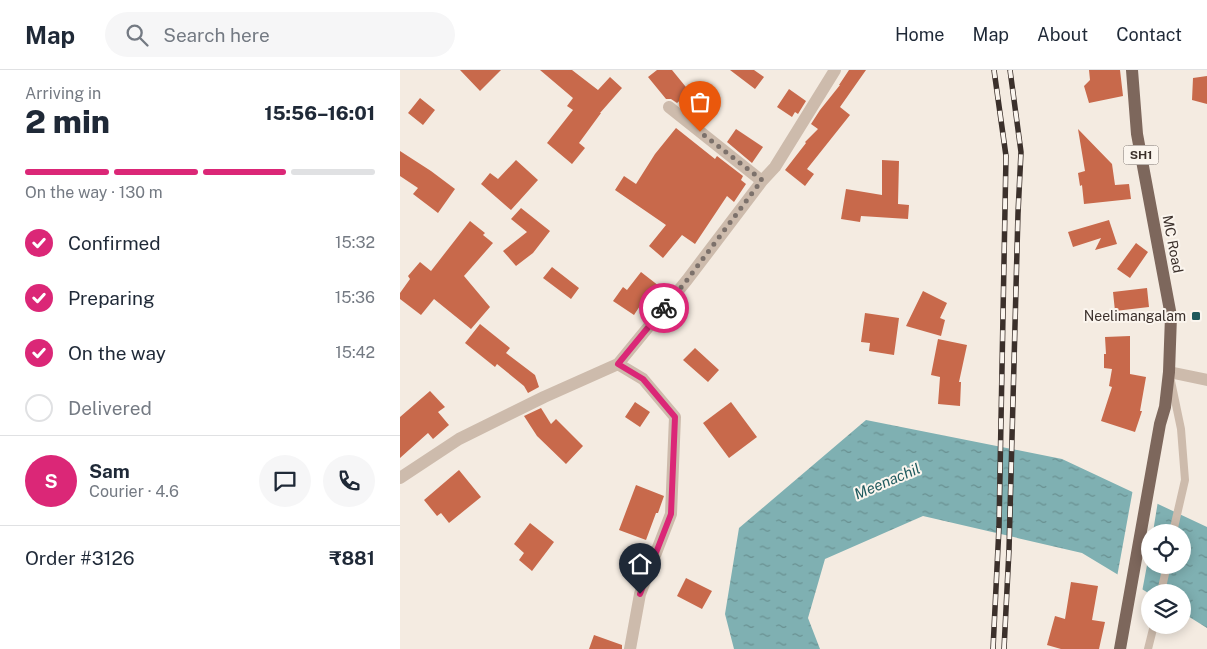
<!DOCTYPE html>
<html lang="en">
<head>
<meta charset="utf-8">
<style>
	body { margin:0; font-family:"Public Sans",sans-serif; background:#f6f6f7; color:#1f2937; height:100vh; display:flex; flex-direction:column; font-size:19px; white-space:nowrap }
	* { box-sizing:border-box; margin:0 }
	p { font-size:16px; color:#747a83 }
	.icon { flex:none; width:28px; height:28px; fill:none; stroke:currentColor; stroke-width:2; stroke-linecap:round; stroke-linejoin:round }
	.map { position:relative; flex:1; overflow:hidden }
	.details { display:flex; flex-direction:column; background:#fff; width:400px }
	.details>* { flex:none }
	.buttons { position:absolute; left:741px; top:454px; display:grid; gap:10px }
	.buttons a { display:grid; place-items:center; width:50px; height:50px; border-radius:50%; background:#fff; box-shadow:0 2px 12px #0003; font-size:25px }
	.pin { position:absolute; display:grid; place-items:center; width:42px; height:42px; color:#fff; margin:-51px -21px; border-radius:50% 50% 50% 0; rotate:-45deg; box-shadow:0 0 5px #0007 }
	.pin .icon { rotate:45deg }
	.courier { position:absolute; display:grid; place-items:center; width:50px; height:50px; margin:-25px; border:4px solid #db2777; border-radius:50%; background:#fff; color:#222; box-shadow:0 1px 6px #0007 }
	.overview em { font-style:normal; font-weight:800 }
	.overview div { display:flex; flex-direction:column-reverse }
	.overview { display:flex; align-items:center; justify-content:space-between; height:85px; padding:0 25px }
	h1 { font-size:32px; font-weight:800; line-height:38px }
	.bar { display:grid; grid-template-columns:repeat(4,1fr); gap:8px 5px; align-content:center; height:60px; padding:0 25px }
	.bar i { height:6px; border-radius:4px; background:#e0e1e3 }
	.bar .on { background:#db2777 }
	.bar p { grid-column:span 4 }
	.line { display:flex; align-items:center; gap:12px; padding:0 25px; border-top:1px solid #e0e1e3 }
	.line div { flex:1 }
	.round { display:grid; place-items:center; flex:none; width:52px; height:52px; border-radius:26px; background:#f6f6f7 }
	ol { padding:0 25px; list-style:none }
	li { display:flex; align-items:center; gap:15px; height:55px }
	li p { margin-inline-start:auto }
	li .icon { padding:5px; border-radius:50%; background:#db2777; color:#fff; stroke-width:4 }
	li:last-child { color:#747a83 }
	li i { width:28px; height:28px; border:2px solid #e0e1e3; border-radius:50% }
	header { display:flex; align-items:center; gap:30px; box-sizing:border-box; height:70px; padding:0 25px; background:#fff; border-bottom:1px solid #e0e1e3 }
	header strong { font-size:24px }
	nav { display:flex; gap:28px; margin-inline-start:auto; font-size:18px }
	.search { width:350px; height:45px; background:#f6f6f7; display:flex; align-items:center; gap:12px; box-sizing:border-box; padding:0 18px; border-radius:28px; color:#747a83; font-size:19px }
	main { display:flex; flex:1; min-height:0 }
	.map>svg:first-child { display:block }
	.water { fill:url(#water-ripples); fill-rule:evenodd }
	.pier { fill:#f4ebe1 }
	.building { fill:#c8694b }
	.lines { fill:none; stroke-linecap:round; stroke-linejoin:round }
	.service { stroke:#cdbbac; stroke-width:8 }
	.minor { stroke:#cdbbac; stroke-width:12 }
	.primary { stroke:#7d675c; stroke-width:12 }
	.rail-casing { stroke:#3b302b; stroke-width:5.5 }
	.rail { stroke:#fbf5ee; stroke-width:4; stroke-dasharray:11; stroke-linecap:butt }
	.done { stroke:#7c716b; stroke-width:5; stroke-dasharray:0 9 }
	.route { stroke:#db2777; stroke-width:6 }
	.poi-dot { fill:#1f5a5e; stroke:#fbf5ee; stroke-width:2 }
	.labels { text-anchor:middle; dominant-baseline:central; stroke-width:4; stroke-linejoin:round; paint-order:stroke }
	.shield { fill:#fbf5ee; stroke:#756b66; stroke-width:1 }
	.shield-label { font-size:12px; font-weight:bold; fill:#3b302b }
	.street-label { font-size:14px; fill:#3b302b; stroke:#fbf5ee }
	.poi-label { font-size:14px; fill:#3b302b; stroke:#fbf5ee; text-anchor:end }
	.water-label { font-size:15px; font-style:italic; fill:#1f5a5e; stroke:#fbf5ee }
</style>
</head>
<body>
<header>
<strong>Map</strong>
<div class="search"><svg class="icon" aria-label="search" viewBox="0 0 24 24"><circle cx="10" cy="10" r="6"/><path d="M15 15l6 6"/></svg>Search here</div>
<nav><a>Home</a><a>Map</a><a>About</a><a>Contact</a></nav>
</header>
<main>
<section class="details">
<div class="overview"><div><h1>2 min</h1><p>Arriving in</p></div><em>15:56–16:01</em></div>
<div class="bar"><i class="on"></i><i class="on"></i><i class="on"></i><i></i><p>On the way · 130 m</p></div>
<ol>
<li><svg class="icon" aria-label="check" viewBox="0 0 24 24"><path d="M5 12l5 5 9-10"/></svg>Confirmed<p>15:32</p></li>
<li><svg class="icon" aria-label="check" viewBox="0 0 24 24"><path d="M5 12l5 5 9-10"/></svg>Preparing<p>15:36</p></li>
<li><svg class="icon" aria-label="check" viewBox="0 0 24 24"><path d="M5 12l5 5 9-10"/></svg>On the way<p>15:42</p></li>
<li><i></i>Delivered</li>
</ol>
<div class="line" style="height:90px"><b class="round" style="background:#db2777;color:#fff">S</b><div><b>Sam</b><p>Courier · 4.6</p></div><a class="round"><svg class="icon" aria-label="chat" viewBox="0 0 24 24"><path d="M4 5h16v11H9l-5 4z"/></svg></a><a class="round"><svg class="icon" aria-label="phone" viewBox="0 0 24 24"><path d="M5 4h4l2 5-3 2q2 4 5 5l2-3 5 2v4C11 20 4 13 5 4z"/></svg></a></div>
<div class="line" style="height:65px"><div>Order #3126</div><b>₹881</b></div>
</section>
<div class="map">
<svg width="807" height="579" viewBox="0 0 807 579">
	<defs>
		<pattern id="water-ripples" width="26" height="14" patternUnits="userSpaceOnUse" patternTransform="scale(1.25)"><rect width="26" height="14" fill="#7fb0b2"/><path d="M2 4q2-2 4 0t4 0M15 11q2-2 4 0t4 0" fill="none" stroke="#699091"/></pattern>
	</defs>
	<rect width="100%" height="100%" fill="#f4ebe1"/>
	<path class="water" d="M466,350l196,39 145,68v101l-24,-15 -1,-21h-32v2l-68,-41 -159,-37 -98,43 -17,59 12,31h-86l-9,-35 14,-86zM750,462h32v33h-32z"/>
	<path class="pier" d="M733,419l25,12 -5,31h-3v17l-8,43 -25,-15z"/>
	<path class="building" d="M60,0h41l-21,21z
		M140,0h32l26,20 12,-13 12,11 -22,25h1l-22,30 6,5 -13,16 -25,-21 26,-33 -6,-4 6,-8z
		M257,0h15l18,22 -13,11 -6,-4h-5l-18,-22z
		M330,0h24l10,7 -9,12z
		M449,0h17l-26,37 10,8 -43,54 7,5 -9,12 -20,-16 21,-27 -1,-1 13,-13 -7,-5 9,-14 20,-25h-1z
		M689,0h31l3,26 -34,7 -5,-17 6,-6z
		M807,6v28l-15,-4 1,-22z
		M389,19l17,12 -8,13 -3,-2 -3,5 -15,-10z
		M20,28l15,12 -12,15 -15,-12z
		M276,58l39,31 2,-3 26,20 -2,4 5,4 -12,18 -7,-6 -32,48 -13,-9 -19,23 -14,-12 17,-21 -51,-35 9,-14 12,8 19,-30z
		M336,59l27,18 -11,16 -25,-21z
		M678,59l34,35 3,21 14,-1 2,15 -47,5 -2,-19 -2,1 -2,-13 7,-2z
		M0,81l31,20 24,18 -17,24 -25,-19 5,-6 -18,-12z
		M116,90l22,20 -27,30 -30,-26 9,-11 8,6z
		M482,90l17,1 -1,43 11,1 -1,14 -47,-3 -1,6 -19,-3 5,-30 36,6z
		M121,138l29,23 -17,22 -17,13 -13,-15 24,-19 -16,-13z
		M709,150l8,24 -22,6 6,-12 -28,9 -5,-15z
		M70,151l15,12 -2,2 10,8 -29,33 26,31 -19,22 -37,-30 -13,16 -21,-16v-6l10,-14 -2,-3 12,-14 11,9z
		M736,173l12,9 -18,26 -13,-9z
		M152,197l27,21 -8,11 -28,-21z
		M241,202l18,14 -9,12 -3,-3 -13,20 -21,-14 10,-14 4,3z
		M747,218l2,19 -34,4 -2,-19z
		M523,221l24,12 -7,15 5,2 -4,16 -35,-10z
		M465,243l34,5 -5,37 -25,-4 1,-8 -9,-1z
		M80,254l30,24 -4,5 29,22 4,12 -11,6 -4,-7 -27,-22 -2,3 -30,-24z
		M730,266v38l16,3 -6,34h2l-7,21 -34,-11 11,-34 -3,-1 3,-17 -8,-1v-14h2l-1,-17z
		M538,269l29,6 -8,37h2l-1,24 -22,-2 2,-27 -9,-2z
		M295,278l24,22 -11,12 -25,-22z
		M30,321l15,16 -7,5 11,13 -16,14 -5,-6 -28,25v-41z
		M235,332l15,10 -10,15 -15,-10z
		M331,332l26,35 -28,21 -26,-35z
		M141,338l10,16 5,-5 27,27 -17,18 -29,-28 -13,-20z
		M59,400l22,27 -32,26 -8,-10 -4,3 -13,-16z
		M236,415l28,11 -6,17h-2l-10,27 -27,-10z
		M130,453l24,19 -22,29 -13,-11 5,-7 -10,-9z
		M286,508l26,13 -10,18 -25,-13z
		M671,512l27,4 -6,34 13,2 -6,27h-38l-14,-4 8,-29 10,3z
		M194,565l28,10v4h-33z"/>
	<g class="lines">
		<path class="service" d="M771,311l10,48 4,51 -12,52
			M761,522l6,-27
			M748,579l6,-24"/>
		<path class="minor" d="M269,37l93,74
			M218,294l25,15 32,38 -4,97 -31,80 -10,55
			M769,302l38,8
			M0,408l59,-39 85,-42 74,-33 69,-84 75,-99 13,-14 60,-97"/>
		<path class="primary" d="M720,579l40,-225 5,-17 4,-35 2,-56 -34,-182 -5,-64"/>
		<g class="rail-casing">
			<path id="rail" d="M593,579l6,-122 7,-371 -12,-86
				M604,579l5,-99 9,-337 3,-61 -11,-82"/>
		</g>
		<use href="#rail" class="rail"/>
	</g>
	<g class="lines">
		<path class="done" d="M264,238l23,-28 75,-100 -62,-48"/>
		<path class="route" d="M240,524l31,-80 4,-97 -32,-38 -25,-15 46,-56"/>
	</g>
	<rect class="poi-dot" x="791" y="241" width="10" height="10" rx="2.5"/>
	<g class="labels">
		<rect class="shield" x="723.5" y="75.5" width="35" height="19" rx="4"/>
		<g class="shield-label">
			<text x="741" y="85">SH1</text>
		</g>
		<g class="street-label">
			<text transform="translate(773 174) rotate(79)">MC Road</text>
		</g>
		<g class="poi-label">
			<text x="786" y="246">Neelimangalam</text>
		</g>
		<g class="water-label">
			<text transform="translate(487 411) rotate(-23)">Meenachil</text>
		</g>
	</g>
</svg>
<div class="buttons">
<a><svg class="icon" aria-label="locate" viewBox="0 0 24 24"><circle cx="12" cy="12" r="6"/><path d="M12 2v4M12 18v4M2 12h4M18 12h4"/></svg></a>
<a><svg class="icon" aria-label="layers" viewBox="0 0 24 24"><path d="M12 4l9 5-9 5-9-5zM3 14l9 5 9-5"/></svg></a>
</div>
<div class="pin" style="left:300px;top:62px;background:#ea580c"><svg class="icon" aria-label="bag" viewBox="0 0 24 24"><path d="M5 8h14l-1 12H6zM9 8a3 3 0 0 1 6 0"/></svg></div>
<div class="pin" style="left:240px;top:524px;background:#1f2937"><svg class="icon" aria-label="home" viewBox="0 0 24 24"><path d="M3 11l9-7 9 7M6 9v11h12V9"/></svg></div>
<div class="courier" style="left:264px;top:238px"><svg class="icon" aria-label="bike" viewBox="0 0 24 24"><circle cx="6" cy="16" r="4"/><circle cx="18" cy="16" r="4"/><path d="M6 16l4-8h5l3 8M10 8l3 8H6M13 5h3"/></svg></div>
</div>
</main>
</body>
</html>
